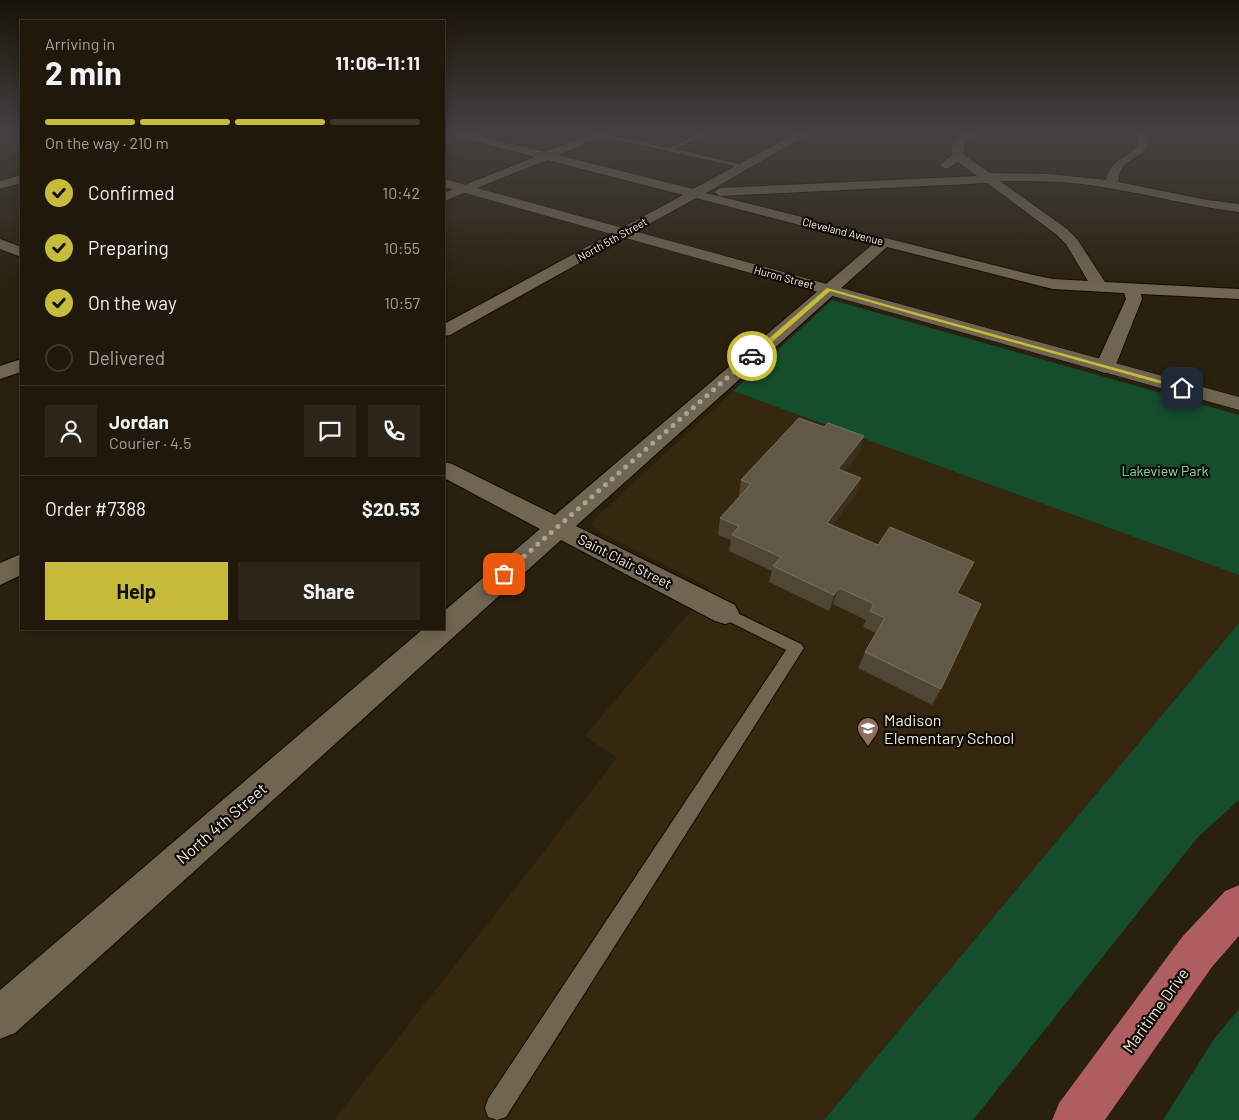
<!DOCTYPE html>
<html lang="en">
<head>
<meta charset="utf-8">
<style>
	body { margin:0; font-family:Barlow,sans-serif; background:#2d2518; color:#f1f3f6; height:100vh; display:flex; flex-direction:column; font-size:19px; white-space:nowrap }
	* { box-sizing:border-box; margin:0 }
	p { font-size:16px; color:#a2a09c }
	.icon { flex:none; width:28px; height:28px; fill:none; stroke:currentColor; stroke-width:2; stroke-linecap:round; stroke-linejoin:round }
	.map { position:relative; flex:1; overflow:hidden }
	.sheet { position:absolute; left:20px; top:20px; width:425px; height:610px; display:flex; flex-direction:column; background:#20180a; border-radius:0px; box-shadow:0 2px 12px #0003,0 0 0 1px #3d372b }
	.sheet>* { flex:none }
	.pin { position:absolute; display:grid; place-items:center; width:42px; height:42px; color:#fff; margin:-21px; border-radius:10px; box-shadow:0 2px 8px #0006 }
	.courier { position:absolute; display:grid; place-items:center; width:50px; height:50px; margin:-25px; border:4px solid #c7bb3b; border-radius:50%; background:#fff; color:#222; box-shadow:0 1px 6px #0007 }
	.overview em { font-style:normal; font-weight:700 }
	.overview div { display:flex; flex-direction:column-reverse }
	.overview { display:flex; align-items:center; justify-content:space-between; height:85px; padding:0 25px }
	h1 { font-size:32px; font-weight:700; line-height:38px }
	.bar { display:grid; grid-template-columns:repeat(4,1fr); gap:8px 5px; align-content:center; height:60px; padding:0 25px }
	.bar i { height:6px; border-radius:4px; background:#3d372b }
	.bar .current { background:#c7bb3b }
	.bar p { grid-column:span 4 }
	.line { display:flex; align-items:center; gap:12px; padding:0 25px; border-top:1px solid #3d372b }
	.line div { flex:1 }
	.round { display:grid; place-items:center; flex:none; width:52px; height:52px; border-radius:0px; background:#2d2518 }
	ol { padding:0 25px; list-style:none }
	li { display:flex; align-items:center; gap:15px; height:55px }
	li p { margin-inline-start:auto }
	li .icon { padding:5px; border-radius:50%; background:#c7bb3b; color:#111; stroke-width:4 }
	li:last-child { color:#a2a09c }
	li i { width:28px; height:28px; border:2px solid #3d372b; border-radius:50% }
	.cta { display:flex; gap:10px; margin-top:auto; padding:10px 25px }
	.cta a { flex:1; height:58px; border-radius:0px; background:#c7bb3b; color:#111; font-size:20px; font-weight:700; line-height:58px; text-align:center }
	.cta a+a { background:#2d2518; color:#f1f3f6 }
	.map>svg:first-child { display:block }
	.built { fill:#35280e }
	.green { fill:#144e2d }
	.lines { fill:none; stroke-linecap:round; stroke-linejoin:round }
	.service-casing { stroke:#120a00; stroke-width:2 }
	.minor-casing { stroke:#120a00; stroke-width:2 }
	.tertiary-casing { stroke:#120a00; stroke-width:1 }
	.primary-casing { stroke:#120a00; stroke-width:1 }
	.service { fill:#706550; fill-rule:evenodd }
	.minor { fill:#706550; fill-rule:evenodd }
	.tertiary { fill:#706550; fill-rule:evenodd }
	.primary { fill:#ae5d60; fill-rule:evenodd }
	.wall { fill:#504634 }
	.shaded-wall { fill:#3a301d }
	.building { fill:#615846; stroke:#786f5e }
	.route { fill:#c7bb3b }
	.done { stroke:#aba395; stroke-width:5; stroke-dasharray:0 9 }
	.labels { text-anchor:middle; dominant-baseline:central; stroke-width:4.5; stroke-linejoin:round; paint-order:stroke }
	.far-street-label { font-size:11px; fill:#f0eade; stroke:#0f0b04 }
	.park-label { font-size:14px; fill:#75e49e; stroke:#0f0b04 }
	.street-label { font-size:14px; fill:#f0eade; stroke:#0f0b04 }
	.near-poi-label { font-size:16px; fill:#f0eade; stroke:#0f0b04; text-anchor:start }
	.near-street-label { font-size:16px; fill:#f0eade; stroke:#0f0b04 }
</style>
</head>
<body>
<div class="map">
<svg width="1239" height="1120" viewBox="0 0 1239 1120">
	<rect width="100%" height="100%" fill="#2a200e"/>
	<path class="built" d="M733,391l506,184v48l-415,497h-490l283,-362 -32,-22 125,-148 -109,-55 -9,-7 -1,-4z"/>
	<path class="green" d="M832,300l407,115v160l-506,-184z
		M1239,623v177l-41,37 -225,283h-149z
		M1239,1009v111h-76l51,-81z"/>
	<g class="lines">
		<g class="service-casing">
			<path id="service" d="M583,132h12l74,16 34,-16h8l-36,17 72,17 -3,2z
				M725,607l76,37 3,4 -298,469 -9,3 -9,-3 -3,-9 3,-9 298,-449 -66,-33 -2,-4 2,-4z"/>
		</g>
		<g class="minor-casing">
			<path id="minor" d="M0,132h7l-7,4z
				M447,132h18l80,20 51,-20h15l-53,23 135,34 106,-57h13l-106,61 327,82 20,4 35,2 -22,-37 -9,-9 -70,-52 -267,13 -6,-4 6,-4 257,-12 -19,-14 -12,7 -6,-4 12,-10c-2,-18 11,-23 26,-23 -8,8 -16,9 -14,23l26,18 59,1 57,6c5,-21 19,-20 31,-34v-14h10c5,27 -16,21 -26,38 -2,4 -2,8 -3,12l89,18 32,4v8c-48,-6 -95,-19 -143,-26 -32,-5 -64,-5 -96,-5l67,48 10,10 28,43 134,7v10l-98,-5 1,5 -27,68 -3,4 -7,2 -7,-2 -3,-4 31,-68 -2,-6 -71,-4 -166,-42 -311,279 159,79 4,8 -4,8 -10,3 -10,-3 -154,-81 -546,493 -15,6v-49l423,-361h21v-18l96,-82 -96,-51v-16l8,2 103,51 318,-271 -177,-46 -246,137 -6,1v-12l239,-129 -136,-35 -103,41v-8l91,-36 -87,-23z
				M21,175v8l-21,6v-8z
				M0,239l21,8v10l-21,-8z
				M21,359v13l-21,7v-13z
				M21,554v21l-21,10v-22z"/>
		</g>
		<g class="tertiary-casing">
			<path id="tertiary" d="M444,179l795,218v13l-795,-223z"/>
		</g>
		<g class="primary-casing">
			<path id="primary" d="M1239,885v51l-27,31 -107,153h-53l7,-17 123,-166 43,-46z"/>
		</g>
		<use href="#service" class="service"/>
		<use href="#minor" class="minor"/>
		<use href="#tertiary" class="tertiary"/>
		<use href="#primary" class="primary"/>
	</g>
	<path class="wall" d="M824,427l40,9 -5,17 -15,18 12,23 -24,31 125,68 -16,96 -9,16 -74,-37 7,-16 11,-19 -13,-6 3,-7 -33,-16 -4,7 -60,-29 3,-11 -43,-20 2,-11 -13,-5 2,-17 20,-21 -1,-1 2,-16z"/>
	<path class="shaded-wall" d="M864,436l-5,17 -26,32 5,-16z
		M861,478l-5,16 -34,46 5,-17z
		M839,588l-6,16 -4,7 5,-16z"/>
	<path class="building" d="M799,418l25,9 4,-4 36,13 -26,33 23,9 -34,45 51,22 12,-18 84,35 -17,31 24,11 -40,85 -76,-37 20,-34 -15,-7 4,-7 -35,-16 -5,7 -61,-29 8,-9 -49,-22 7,-9 -19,-8 31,-34 -10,-4z"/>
	<linearGradient id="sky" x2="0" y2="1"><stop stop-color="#171208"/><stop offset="0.46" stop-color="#444241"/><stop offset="1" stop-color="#444241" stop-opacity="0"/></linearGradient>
	<rect width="1239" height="289" fill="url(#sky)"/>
	<path class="route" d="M827,288l357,99 1,1 -5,1 -350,-98 -76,67h-4v-3z"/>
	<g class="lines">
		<path class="done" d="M504,574l248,-218"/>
	</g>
	<defs>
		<g id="school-pin" transform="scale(1.125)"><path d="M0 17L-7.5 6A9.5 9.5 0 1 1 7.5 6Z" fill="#8d6e63" stroke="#0f0b04"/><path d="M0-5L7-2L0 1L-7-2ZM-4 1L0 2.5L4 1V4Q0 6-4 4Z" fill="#fff"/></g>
	</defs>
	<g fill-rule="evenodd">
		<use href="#school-pin" x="868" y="728"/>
	</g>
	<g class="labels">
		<g class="far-street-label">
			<text transform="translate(843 231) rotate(14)">Cleveland Avenue</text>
			<text transform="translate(612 239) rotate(-29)">North 5th Street</text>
			<text transform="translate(784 277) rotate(15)">Huron Street</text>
		</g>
		<g class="park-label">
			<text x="1165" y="470">Lakeview Park</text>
		</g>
		<g class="street-label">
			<text transform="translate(625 561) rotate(27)">Saint Clair Street</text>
		</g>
		<g class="near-poi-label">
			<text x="884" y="719">Madison<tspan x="884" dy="18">Elementary School</tspan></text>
		</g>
		<g class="near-street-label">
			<text transform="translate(221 823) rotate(-41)">North 4th Street</text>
			<text transform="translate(1155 1010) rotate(-54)">Maritime Drive</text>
		</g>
	</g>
</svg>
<div class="pin" style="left:504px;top:574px;background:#ea580c"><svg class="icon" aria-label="bag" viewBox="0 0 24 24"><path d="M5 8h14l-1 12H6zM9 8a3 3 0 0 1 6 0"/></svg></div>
<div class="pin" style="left:1182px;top:388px;background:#1f2937"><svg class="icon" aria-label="home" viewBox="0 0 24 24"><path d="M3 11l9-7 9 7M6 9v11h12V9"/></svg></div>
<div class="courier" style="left:752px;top:356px"><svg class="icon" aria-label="car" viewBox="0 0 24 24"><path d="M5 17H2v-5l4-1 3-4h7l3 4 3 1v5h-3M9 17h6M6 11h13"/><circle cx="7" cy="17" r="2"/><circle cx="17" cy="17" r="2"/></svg></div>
<section class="sheet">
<div class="overview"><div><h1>2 min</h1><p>Arriving in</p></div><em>11:06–11:11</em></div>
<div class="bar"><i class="current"></i><i class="current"></i><i class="current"></i><i></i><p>On the way · 210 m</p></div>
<ol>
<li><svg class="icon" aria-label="check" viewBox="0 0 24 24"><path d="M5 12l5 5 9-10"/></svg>Confirmed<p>10:42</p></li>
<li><svg class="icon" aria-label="check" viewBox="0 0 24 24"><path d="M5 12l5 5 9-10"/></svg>Preparing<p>10:55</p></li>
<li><svg class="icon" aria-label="check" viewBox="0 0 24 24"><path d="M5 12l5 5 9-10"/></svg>On the way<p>10:57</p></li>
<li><i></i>Delivered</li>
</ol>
<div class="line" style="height:90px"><a class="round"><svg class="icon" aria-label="person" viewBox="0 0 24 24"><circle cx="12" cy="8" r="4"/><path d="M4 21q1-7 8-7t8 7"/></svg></a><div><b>Jordan</b><p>Courier · 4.5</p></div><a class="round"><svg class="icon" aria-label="chat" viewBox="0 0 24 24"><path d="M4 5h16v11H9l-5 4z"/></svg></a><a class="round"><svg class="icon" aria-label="phone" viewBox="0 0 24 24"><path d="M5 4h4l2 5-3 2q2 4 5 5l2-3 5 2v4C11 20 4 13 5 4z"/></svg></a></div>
<div class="line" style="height:65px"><div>Order #7388</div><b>$20.53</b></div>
<div class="cta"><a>Help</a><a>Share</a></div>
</section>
</div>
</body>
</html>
